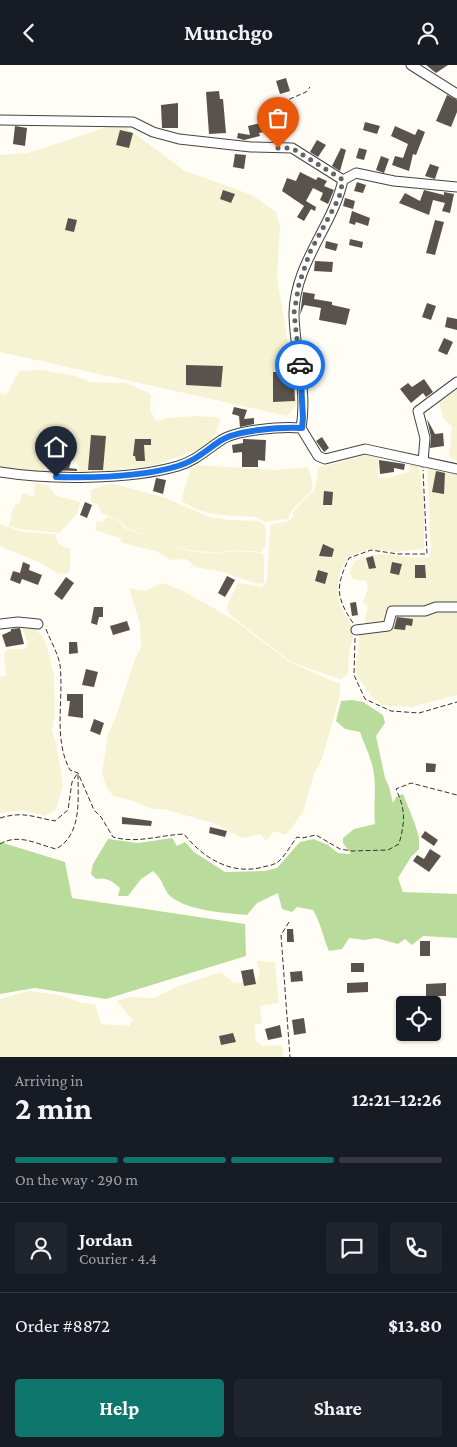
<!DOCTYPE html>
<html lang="en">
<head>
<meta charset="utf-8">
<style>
	body { margin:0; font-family:"Crimson Pro",serif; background:#20242c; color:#f1f3f6; height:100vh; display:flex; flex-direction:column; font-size:19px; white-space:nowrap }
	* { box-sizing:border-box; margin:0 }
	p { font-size:16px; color:#9ea1a6 }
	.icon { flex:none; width:28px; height:28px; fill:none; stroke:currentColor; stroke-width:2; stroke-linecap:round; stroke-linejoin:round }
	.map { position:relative; height:992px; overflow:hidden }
	.details { display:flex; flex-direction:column; background:#171b24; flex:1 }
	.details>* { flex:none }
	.buttons { position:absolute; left:396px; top:931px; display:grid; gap:10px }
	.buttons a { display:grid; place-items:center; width:45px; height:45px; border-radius:5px; background:#171b24; box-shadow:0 1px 4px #0004; font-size:25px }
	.pin { position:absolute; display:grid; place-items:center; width:42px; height:42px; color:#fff; margin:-51px -21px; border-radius:50% 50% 50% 0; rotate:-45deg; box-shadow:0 0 5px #0007 }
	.pin .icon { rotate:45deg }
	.courier { position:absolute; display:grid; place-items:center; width:50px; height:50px; margin:-25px; border:4px solid #1a73e8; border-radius:50%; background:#fff; color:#222; box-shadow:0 1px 6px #0007 }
	.head em { font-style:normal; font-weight:700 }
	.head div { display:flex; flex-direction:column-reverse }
	.head { display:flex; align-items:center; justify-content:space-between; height:85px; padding:0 15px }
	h1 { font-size:32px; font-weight:700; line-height:38px }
	.bar { display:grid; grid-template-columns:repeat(4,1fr); gap:8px 5px; align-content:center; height:60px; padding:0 15px }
	.bar i { height:6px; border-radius:4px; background:#363941 }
	.bar .active { background:#0f766e }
	.bar p { grid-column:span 4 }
	.line { display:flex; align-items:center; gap:12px; padding:0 15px; border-top:1px solid #363941 }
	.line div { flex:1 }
	.round { display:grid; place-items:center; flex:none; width:52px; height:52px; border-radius:5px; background:#20242c }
	.action { display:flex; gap:10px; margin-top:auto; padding:10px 15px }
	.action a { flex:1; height:58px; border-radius:5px; background:#0f766e; color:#fff; font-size:20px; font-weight:700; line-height:58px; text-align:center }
	.action a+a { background:#20242c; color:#f1f3f6 }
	header { display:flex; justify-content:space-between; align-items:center; height:65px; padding:0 15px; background:#171b24; font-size:22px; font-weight:700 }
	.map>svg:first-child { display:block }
	.farmland { fill:#f6f3d4 }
	.forest { fill:#b9dc9c }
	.building { fill:#5a524d }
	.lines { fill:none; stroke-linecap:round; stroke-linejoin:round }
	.minor-casing { stroke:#444; stroke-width:11 }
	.path { stroke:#333; stroke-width:1; stroke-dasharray:5 2.5; stroke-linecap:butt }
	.minor { stroke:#fff; stroke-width:9 }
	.done { stroke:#646461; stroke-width:5; stroke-dasharray:0 9 }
	.route { stroke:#1a73e8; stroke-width:6 }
</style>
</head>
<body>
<header><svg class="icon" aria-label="back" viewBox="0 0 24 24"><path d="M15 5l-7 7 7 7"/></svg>Munchgo<svg class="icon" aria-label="person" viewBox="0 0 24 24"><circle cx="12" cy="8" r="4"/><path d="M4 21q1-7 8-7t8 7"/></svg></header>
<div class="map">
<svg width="457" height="992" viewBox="0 0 457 992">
	<rect width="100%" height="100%" fill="#fffdf5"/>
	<path class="farmland" d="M110,61l16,1 59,44 67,24 24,17 4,14 -3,51 21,126 -11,13 -287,-64v-197l28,-2z
		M42,305l34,6 14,6 36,1 21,9 4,3 -1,15 6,11 11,-3 30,-2 19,1 5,3 -9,21 -9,7 -51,18 -71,8 -4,-11 -5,-3 -19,-4 -7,3 -1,11 -2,3 -43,-5v-75l6,2 13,-24z
		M457,322v74l-8,-5 3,-29 -8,-8 -5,-16z
		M369,389l10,4 -1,19 10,1 13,-4 8,-2 1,-7h9l5,30v54l-31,3 -24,-3 -22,8 -9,22 1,24 12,22 2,13 -4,15 -1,21 -7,5 -5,-1 -45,-16 -62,-48 -2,-5 2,-8 9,-18 24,4 5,-6 3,-56 19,-4 4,-5v-4l22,-23 3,-21z
		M198,400l76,5 34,-3 5,18 -2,6 -19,19 -4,9 -23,3 -9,-5 -38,-2 -17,-4 -20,-10 10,-32z
		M427,400l30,5v225l-45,12 -30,-2 -9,-7 -16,-22 -1,-10 3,-27 1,-4 7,-2 -2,-14 3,-13 -5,-4 5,-15 -2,-6 -13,-2 -4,-7 6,-11 12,-5 16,-2 32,4 14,-1 2,-7z
		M34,418l13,2 3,2 5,8 25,7 -3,12 -18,19 -39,-4 -11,-3 3,-15 4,-7 4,-1 1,-8 4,-2 5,3 5,-1z
		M110,418l56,15 43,19 22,3 29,1 6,6v17l-4,8 -30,-2 -14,3 -30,-3 -18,-6 18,7 31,3 14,-3 29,2 2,3v27l-7,1 -34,-12 -27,-5 -10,-8 -15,1 -15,-9 -30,-7 -5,-2 -1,-4 -25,-8 2,-9 6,1 3,-5h3l11,5 4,6 37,13 -34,-13 -7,-7 -19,-8 -3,-8 -7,-3v-12z
		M0,459l23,8 32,2 3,9 7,5 3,-1 2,4v20l-5,3 -8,-1 -18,-11 -37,-15 -2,-2z
		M162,518l21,8 50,28 58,44 49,21v11l-18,64 -8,15 -11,38 -17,23 -12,-4 -8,10 -6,-7 -18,4 -26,-14 -52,-15h-12l-18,-8 -21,-5 -7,-10 -4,-14 6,-38 8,-17 19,-58 6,-12 -1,-23 -11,-36 16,3z
		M22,562h11l9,9 5,9 7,31 1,37 -3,18 4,11 7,43 -7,25 -11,6 -23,-6 -22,3v-136l6,-2 -2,-22 4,-4h17l3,-6z
		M257,896l18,1 4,41 -19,3 2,17 -8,2 2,16 6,5 20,-1 2,12h-284v-58l29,-8 30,4 24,8 12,1 6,20 28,2 4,-6 -17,-19 13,-4 25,1 22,-11 45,-15 13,11 23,-2 3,-8z"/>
	<path class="forest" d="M352,635l11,2 20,13 2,8 -9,13 9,42 4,9 4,16 3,-6 7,-3 12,30 4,14v11l-8,8 -13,21 5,14 54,2v44l-34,-2 -11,9 -7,-6 -7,5 -22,-6 -11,2 -16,-2 -7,11 -13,2c-6,-13 -8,-28 -16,-41l-16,-3 -5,5 -10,-3 -4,-16 -21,10 -10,12c-22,-2 -59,-4 -77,-19 -6,-5 -7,-17 -17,-25l-12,8 -13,17h-10l2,-8c-8,-7 -13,-11 -24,-9l-5,-5 2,-10 15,-25 30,4 34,-5 5,8 8,-4 9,10 31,20 39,-1 13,-3 23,-26 13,-3 15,6 10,8 13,1 -8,-11v-5l11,-9 21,-5c-2,-18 2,-36 -2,-55 -2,-12 -9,-25 -13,-37l-15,-3 -9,-8 5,-20z
		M0,777l65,20 7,36 173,26 1,32 -140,43 -71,-11 -35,6z"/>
	<path class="building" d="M426,0h22l-12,8z
		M286,13l4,13 -10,3 -4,-13z
		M219,26l1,8h3l3,34 -17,1 -3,-42z
		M447,30l10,5v12l-6,15 -15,-6z
		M178,38v25h-16l-1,-23z
		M272,55l2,10 -15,3 1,3 -16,4 -7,-2 1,-5 12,2 -2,-9z
		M365,57l15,4 -3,8 -14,-4z
		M15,61l12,2 -2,18 -12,-2z
		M395,61l20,9 3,-6 7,3 -9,23 -3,-1 -4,17 -17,-6 3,-9 8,2 5,-14 -17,-8z
		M120,65l13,3 -4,15 -13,-3z
		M317,75l9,5 -8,12 -8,-5z
		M341,83l5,2 -6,21 -8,-5z
		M359,83l8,2 -3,10 -8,-2z
		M235,89l11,1 -2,14 -11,-2z
		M381,91l8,3 -5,14 -8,-3z
		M430,99l9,3 -4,12 -10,-3z
		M300,107l16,8 2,-3 9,4 -3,5 10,4 -6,14 -8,-4 3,-7 -10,-5 -7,13 10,6 -1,4 -4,-2 -7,12 -7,-4 7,-11 -22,-15 5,-13 9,3z
		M357,117l9,3 -3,8 -9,-2z
		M223,125l12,4 -4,9 -11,-4z
		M424,125l20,5v-3l10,2 -4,19 -8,-2 3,-8 -12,-3 -4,15 -30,-12 6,-10 15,8z
		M345,133l10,3 -2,8 -10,-3z
		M352,146l18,7 -2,8 -12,-4 -1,3 -6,-2z
		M68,153l9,2 -3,12 -9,-2z
		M435,155l9,2 -9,33 -9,-2z
		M350,174l13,3 -1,6 -13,-3z
		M326,176l12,3 -2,7 -11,-3z
		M315,196l18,1 -1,10 -18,-1z
		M303,227l12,2 -1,5 18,3v3l18,4 -4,16 -27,-5 2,-12 -17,-3 -4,10z
		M427,238l9,3 -5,14 -9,-3z
		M447,252l10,2v11l-12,-3z
		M444,273l9,4 -6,13 -9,-4z
		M277,298h16l2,38 -22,1v-30h4z
		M186,300l37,1 -2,21 -35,-2z
		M424,314l9,13 -7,5 -3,-4 -12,10 -11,-14 8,-6 4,4z
		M234,342l13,3 -3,9 10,-1v6l-14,3 -1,-11 -7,-2z
		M427,354l8,15 8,-1 1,13 -14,2 1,-11z
		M91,370l15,1 -3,34h-15z
		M322,372l7,11 -5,4 -8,-11z
		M135,374h16v6h-7l1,16h-9l-1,-5h-2z
		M243,374l23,1 -1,21 -7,-1v7h-16v-15l-9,1 -1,-8 11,-2z
		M49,393l22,4 -2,6 8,1v2l-28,-1z
		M379,395l26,4 -1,6 -10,-2v4l-14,2z
		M436,406l9,2 -1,21 -12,-2z
		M156,413l10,2 -3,14 -10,-3z
		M324,426l9,1 -1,13h-9z
		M85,437l7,3 -5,13 -7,-3z
		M323,479l11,5 -2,8 -13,-1z
		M373,491l3,12 -7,1 -3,-11z
		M23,497l7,3 -1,5 13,5 -4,10 -16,-6 -2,5 -10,-4 3,-9 7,2z
		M392,497l10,2 -3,11 -9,-2z
		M415,500h10l1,13h-11z
		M318,505l10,3 -3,11 -10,-3z
		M227,511l8,4 -10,17 -7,-4z
		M66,512l8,6 -12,17 -8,-6z
		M356,537l2,13 -6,1 -2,-13z
		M94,542h9v10h-4l-2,8 -6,-2z
		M397,552l16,2 -1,7 -6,-1 -1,5 -11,-1z
		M127,556l3,9 -17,5 -3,-9z
		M20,563l4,16 -18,3 -4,-12 9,-4v-2z
		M69,577h8l1,11 -9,1z
		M86,604l12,3 -4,15 -12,-2z
		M67,629h16v24l-15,-2 2,-15h-3z
		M94,654l10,4 -4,12 -10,-4z
		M426,698l10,1 -1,8h-9z
		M122,752l30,4 -1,5 -29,-2z
		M210,762l17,4 -2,6 -16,-4z
		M425,766l13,9 -4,6 -13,-9z
		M430,784l11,7 -12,16 -16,-11 4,-6 7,4z
		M287,864h6l1,13h-7z
		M420,876h10v15h-10z
		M351,898h13v9h-13z
		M253,904l3,15 -12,2 -3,-15z
		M302,906l1,10 -12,1 -1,-10z
		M368,917v10l-21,1v-10z
		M446,918v13h-20v-12z
		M304,953l2,15 -12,2 -2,-15z
		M280,960l2,12 -14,3 -3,-11z
		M233,968l3,9 -15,3 -2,-9z"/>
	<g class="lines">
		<g class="minor-casing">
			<path id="minor" d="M411,0l46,29
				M0,55l133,2 20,10 26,7 72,8 41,1 51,32
				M301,363c7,-39 -7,-77 -7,-115 1,-50 39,-87 49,-133l13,-7 38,8 63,6
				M423,397l2,-24 -7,-27 39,-29
				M0,407c49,8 130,8 178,-6 17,-5 27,-15 42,-25 15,-11 62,-15 81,-13l17,28 7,3 40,-10 92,20
				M0,559l18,-2 20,2
				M356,565l32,-4 4,-15h33l11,-4h21"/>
		</g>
		<path class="path" d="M286,74l-11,-20 -1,-13 32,-14 4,-5
			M353,558c-18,-27 -17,-37 -4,-65l22,-8 27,4h29l-4,-84
			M46,564c4,11 12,24 14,36 4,34 -7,74 10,105l8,3 16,37 7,7 12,20c24,7 47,-2 71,-3 18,23 45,40 75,34 6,-2 13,-2 19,-6 7,-6 13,-17 19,-25l5,1 14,-3 24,14 12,2 36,-1 11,-6c6,-23 7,-33 -3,-55l15,-6 46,12
			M355,573l-1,37 11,24 26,12 28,2 38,-11
			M0,753c23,-7 33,-1 55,3l13,-11 4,-28 5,-8
			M0,779c19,-11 36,0 56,5 26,-14 22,-49 22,-75
			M289,857l-8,13 9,122"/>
		<use href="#minor" class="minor"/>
	</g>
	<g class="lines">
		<path class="done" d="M278,83h14l51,32 -4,18 -29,54 -11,32 -5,29 6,52"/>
		<path class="route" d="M56,412c38,1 86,0 122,-11 17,-5 27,-15 42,-25 15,-11 62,-14 82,-13l1,-10 -3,-53"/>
	</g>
</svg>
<div class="buttons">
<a><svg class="icon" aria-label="locate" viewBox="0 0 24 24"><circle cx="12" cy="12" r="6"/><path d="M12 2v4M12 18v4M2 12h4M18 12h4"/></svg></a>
</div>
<div class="pin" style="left:278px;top:83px;background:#ea580c"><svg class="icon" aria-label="bag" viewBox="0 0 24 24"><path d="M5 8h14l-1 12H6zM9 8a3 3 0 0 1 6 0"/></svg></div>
<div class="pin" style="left:56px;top:412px;background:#1f2937"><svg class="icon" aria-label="home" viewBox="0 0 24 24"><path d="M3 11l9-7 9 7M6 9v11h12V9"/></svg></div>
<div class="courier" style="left:300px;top:300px"><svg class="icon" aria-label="car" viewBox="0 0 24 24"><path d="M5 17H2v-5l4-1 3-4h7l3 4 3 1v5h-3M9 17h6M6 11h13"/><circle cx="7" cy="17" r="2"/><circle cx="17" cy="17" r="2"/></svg></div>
</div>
<section class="details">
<div class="head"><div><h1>2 min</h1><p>Arriving in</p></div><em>12:21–12:26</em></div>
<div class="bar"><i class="active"></i><i class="active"></i><i class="active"></i><i></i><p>On the way · 290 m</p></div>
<div class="line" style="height:90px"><a class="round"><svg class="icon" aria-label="person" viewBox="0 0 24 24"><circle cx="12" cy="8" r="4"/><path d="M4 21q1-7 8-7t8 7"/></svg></a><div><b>Jordan</b><p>Courier · 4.4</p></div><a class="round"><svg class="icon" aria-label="chat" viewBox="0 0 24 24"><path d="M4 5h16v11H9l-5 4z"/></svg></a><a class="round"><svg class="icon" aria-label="phone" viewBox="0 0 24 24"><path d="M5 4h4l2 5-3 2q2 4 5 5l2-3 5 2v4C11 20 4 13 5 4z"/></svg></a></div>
<div class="line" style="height:65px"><div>Order #8872</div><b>$13.80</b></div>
<div class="action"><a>Help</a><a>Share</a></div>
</section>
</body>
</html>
